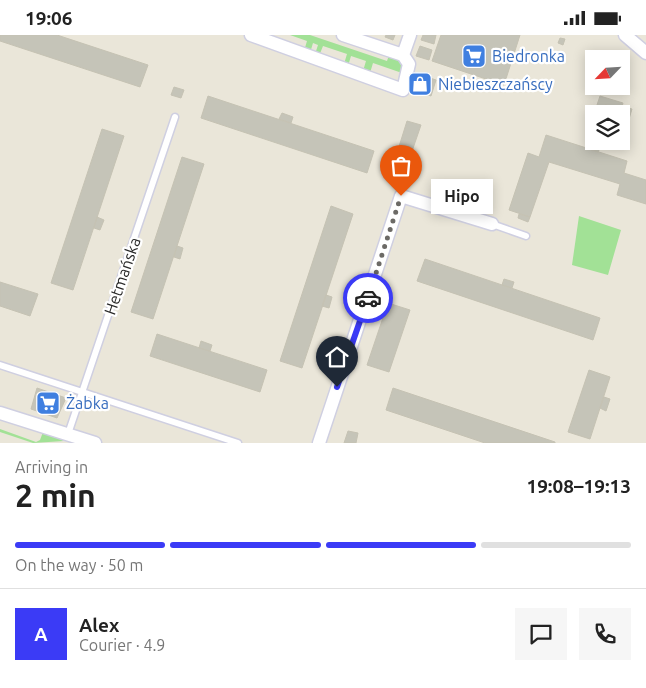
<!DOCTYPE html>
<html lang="en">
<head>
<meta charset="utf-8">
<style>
	body { margin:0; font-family:Ubuntu,sans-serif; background:#f6f6f6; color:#222; height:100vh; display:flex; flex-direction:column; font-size:19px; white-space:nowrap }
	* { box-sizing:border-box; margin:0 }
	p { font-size:16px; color:#767676 }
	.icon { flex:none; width:28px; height:28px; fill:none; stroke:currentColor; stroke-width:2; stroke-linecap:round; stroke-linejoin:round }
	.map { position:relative; height:408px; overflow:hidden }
	.sheet { display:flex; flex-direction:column; background:#fff; flex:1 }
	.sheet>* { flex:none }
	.needle { width:32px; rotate:245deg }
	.fabs { position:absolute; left:585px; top:15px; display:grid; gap:10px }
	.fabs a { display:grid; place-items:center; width:45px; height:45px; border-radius:0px; background:#fff; box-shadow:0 2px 12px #0003; font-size:25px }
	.pin { position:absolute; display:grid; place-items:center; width:42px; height:42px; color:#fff; margin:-51px -21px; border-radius:50% 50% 50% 0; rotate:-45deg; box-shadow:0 0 5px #0007 }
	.pin .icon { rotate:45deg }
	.courier { position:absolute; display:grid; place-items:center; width:50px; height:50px; margin:-25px; border:4px solid #3b3bf6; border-radius:50%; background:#fff; color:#222; box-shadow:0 1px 6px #0007 }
	.bubble { position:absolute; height:35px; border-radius:0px; background:#fff; box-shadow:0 2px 12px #0003; font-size:16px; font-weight:700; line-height:35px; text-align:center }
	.head em { font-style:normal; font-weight:700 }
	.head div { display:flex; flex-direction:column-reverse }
	.head { display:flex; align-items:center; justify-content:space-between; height:85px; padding:0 15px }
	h1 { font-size:32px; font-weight:700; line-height:38px }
	.bar { display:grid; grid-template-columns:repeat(4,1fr); gap:8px 5px; align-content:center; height:60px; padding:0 15px }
	.bar i { height:6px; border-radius:4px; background:#e0e0e0 }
	.bar .active { background:#3b3bf6 }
	.bar p { grid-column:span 4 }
	.line { display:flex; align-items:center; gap:12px; padding:0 15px; border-top:1px solid #e0e0e0 }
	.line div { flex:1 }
	.round { display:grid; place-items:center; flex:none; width:52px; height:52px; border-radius:0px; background:#f6f6f6 }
	.status { display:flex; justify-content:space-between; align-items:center; height:35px; padding:0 25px; background:#fff; direction:ltr }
	.status svg { height:14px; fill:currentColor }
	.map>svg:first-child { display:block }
	.green { fill:#a2e196 }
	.building { fill:#c5c4b8; stroke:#c5c2b3 }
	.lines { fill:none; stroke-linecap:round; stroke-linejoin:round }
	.service-casing { stroke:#cfcfe1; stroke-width:9 }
	.minor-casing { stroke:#cfcfe1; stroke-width:15 }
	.service { stroke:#fff; stroke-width:6 }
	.minor { stroke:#fff; stroke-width:12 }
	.done { stroke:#6c6a66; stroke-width:5; stroke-dasharray:0 9 }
	.route { stroke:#3b3bf6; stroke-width:6 }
	.labels { text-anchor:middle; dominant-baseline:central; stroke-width:4.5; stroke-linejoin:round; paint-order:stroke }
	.shop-label { font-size:16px; fill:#366cbe; stroke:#fff; text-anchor:start }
	.street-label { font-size:16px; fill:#282828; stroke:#fff }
</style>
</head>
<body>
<div class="status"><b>19:06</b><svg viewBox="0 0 49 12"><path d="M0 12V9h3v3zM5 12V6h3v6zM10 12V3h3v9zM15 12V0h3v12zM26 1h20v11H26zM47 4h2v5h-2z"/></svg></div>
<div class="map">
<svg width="646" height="408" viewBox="0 0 646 408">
	<rect width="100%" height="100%" fill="#eae6d9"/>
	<path class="green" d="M290,0h20l77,26 2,-6 15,7 -2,11 -29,-10 -3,10 -7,-2 3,-10 -15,-5 -3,10 -4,-2 3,-10 -24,-8 -4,10 -4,-2 3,-9 -5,-2 -3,10 -6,-2 3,-10z
		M579,181l42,14 -13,45 -36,-10z
		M0,394l36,13 4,-2 3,-8 21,9 -31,2 -33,-11z"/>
	<path class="building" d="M0,0h57l91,30 -8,22 -140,-46z
		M386,0h9l-2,5 -8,-3z
		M423,0h13l-2,9 -13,-4z
		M441,0h79l-16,50 -72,-24z
		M560,3l5,1 -2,6 -5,-2z
		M420,11l12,4 -3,10 -13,-4z
		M415,38l21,7 -5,16 -21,-7z
		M174,52l10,3 -3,8 -10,-3z
		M208,61l166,55 -7,22 -166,-55z
		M600,61l23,7 -2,7 -16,-5 -3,9h-8z
		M605,70l16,5 1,-4 10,3 -6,20 -5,-2v-13h-20z
		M282,78l11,4 -2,6 -12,-4z
		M407,86l14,4 -11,32 -13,-4z
		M102,94l22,7 -51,154 -22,-7z
		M546,100l81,26 -3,12 22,7v24l-29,-9 3,-11 -71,-22 -19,55 -21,-7 19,-57 11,4z
		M590,107l11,4 -3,6 -11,-4z
		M182,122l22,7 -51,155 -22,-7z
		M395,123l13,4 -5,14 -13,-4z
		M331,171l22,8 -51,154 -22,-7z
		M519,179l11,3 -2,5 -10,-4z
		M97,182l7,3 -4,10 -6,-2z
		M177,211l6,2 -3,11 -6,-2z
		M425,224l175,59 -7,22 -176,-59z
		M504,244l10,3 -2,6 -10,-3z
		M0,247l38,12 -8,22 -30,-10z
		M326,260l6,2 -3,11 -7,-2z
		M388,268l22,7 -21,62 -22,-7z
		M157,299l110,36 -7,22 -110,-36z
		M201,306l11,4 -2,6 -11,-3z
		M589,335l21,7 -20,62 -22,-7z
		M37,353l29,10 -9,20 -26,-9z
		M393,353l162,54v1h-70l-99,-33z
		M604,362l6,2 -4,12 -6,-3z
		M348,396l10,2 -2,10h-12z"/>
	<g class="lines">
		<g class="service-casing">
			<path id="service" d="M492,189l34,12
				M0,330l238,78
				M68,399l107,-317"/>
		</g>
		<g class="minor-casing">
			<path id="minor" d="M251,0l152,55 6,-26 -6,-9
				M343,0l60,20 7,-20
				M625,0l21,18
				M0,378l95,30
				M319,408l82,-247 91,28"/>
		</g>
		<use href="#service" class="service"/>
		<use href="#minor" class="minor"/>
	</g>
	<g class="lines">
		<path class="done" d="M368,263l33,-102"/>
		<path class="route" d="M337,352l31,-89"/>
	</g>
	<defs>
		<g id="supermarket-square" transform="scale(1.25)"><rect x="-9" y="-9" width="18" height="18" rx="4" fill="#3f7fe0" stroke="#fff"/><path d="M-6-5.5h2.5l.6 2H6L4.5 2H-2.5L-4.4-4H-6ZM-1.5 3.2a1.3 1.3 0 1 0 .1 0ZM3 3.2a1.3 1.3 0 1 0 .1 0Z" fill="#fff"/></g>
		<g id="shop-square" transform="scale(1.25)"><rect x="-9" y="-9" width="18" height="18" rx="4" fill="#3f7fe0" stroke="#fff"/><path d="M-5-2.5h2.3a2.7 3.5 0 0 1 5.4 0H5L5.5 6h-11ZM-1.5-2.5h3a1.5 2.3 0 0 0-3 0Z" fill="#fff"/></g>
	</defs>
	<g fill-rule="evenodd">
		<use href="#supermarket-square" x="474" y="21"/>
		<use href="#shop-square" x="420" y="49"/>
		<use href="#supermarket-square" x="48" y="368"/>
	</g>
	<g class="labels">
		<g class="shop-label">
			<text x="492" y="21">Biedronka</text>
			<text x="438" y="49">Niebieszczańscy</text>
			<text x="66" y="368">Żabka</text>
		</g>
		<g class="street-label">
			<text transform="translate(122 241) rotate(-71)">Hetmańska</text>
		</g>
	</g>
</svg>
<div class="fabs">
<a><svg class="needle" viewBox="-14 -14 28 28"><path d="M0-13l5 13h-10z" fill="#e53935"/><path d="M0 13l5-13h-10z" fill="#767676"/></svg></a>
<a><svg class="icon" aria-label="layers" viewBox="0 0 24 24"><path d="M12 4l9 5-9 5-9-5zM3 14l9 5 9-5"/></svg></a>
</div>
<div class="pin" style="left:401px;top:161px;background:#ea580c"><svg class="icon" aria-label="bag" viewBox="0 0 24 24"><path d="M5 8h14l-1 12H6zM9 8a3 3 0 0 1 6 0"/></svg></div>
<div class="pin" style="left:337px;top:352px;background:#1f2937"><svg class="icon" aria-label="home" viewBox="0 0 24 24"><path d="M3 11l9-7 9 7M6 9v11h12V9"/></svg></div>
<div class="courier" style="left:368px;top:263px"><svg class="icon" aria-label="car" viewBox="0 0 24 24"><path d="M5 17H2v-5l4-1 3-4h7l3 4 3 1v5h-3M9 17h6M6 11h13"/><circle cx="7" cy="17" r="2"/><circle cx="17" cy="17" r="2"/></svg></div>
<div class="bubble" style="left:431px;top:144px;width:62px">Hipo</div>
</div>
<section class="sheet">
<div class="head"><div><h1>2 min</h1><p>Arriving in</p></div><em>19:08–19:13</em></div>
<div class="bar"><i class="active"></i><i class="active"></i><i class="active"></i><i></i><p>On the way · 50 m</p></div>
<div class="line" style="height:90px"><b class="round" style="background:#3b3bf6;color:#fff">A</b><div><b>Alex</b><p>Courier · 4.9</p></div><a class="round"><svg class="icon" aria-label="chat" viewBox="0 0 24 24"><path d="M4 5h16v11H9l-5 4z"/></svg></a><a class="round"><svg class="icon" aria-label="phone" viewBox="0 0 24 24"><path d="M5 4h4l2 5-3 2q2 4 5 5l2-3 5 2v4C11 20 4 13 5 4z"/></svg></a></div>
</section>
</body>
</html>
